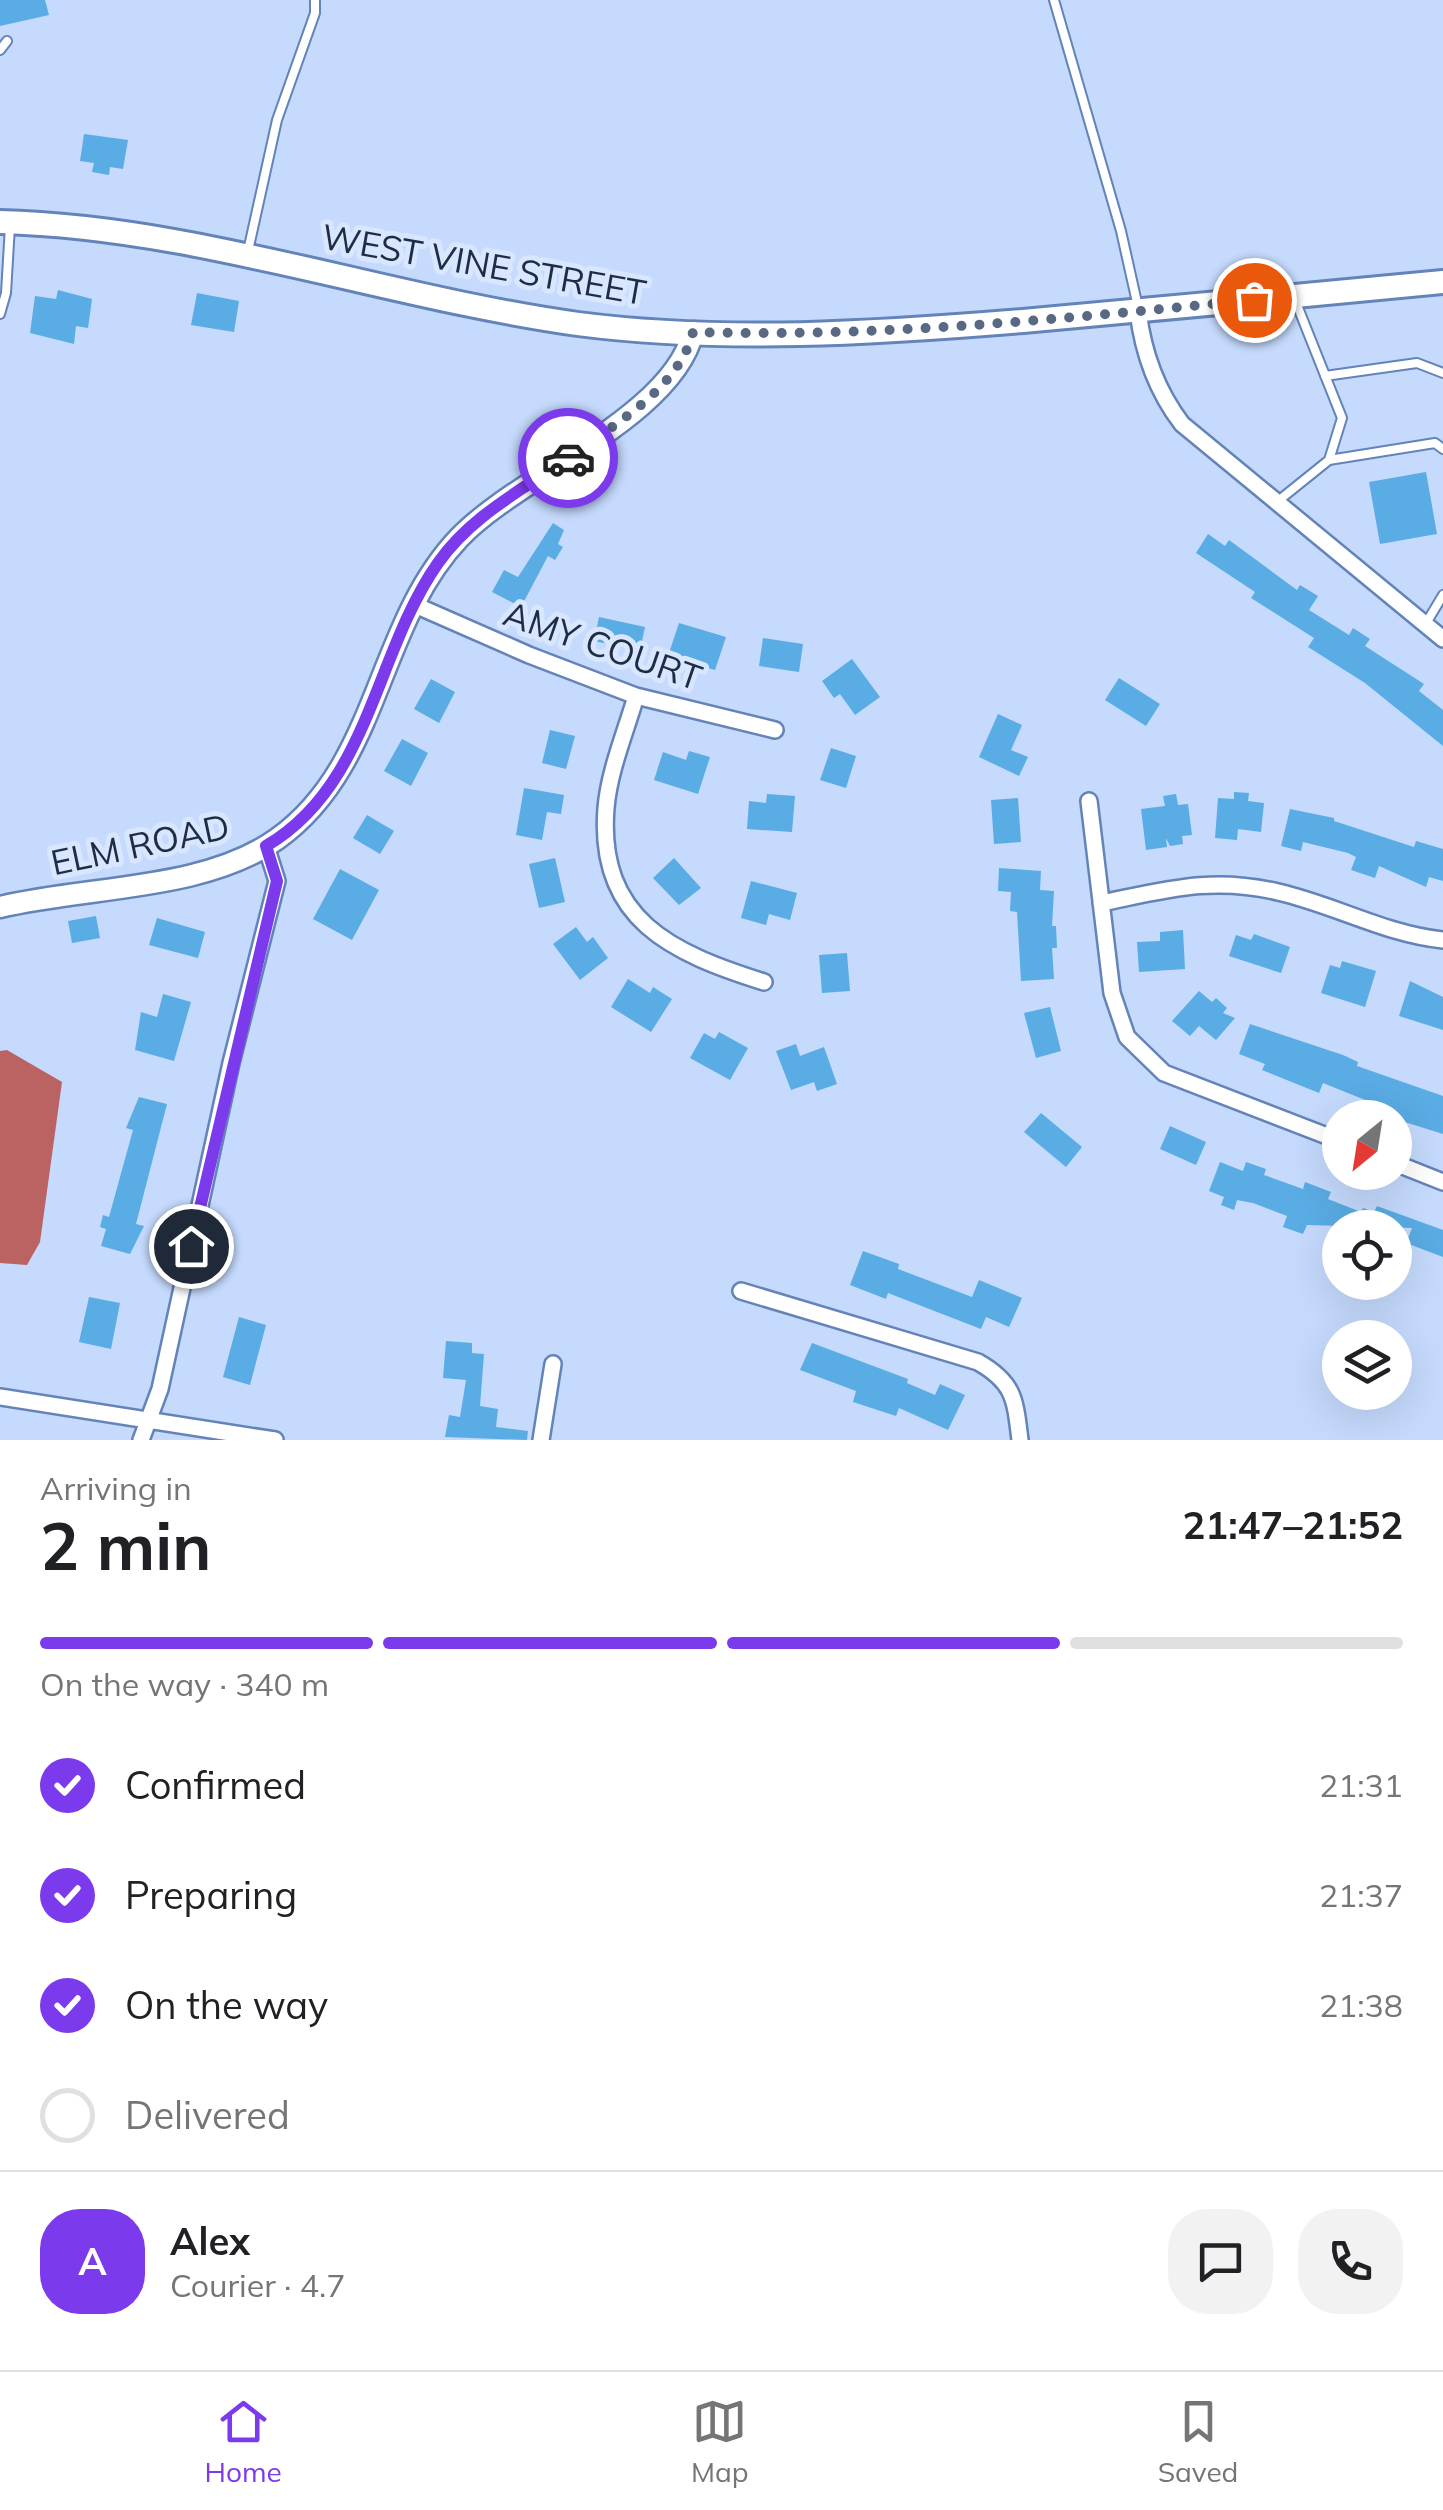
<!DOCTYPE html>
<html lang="en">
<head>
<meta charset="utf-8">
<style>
	body { margin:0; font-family:Mulish,sans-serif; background:#f2f2f2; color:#202124; height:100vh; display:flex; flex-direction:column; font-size:38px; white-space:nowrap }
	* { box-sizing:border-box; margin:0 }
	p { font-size:32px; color:#757577 }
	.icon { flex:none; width:55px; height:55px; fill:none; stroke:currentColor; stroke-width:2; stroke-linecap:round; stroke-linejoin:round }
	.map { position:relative; height:1440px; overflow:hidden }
	.side { display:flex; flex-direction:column; background:#fff; flex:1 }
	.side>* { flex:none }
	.needle { width:65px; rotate:210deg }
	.tools { position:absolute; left:1322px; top:1100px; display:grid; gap:20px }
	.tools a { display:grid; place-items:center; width:90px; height:90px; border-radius:50%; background:#fff; box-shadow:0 10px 40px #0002; font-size:50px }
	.pin { position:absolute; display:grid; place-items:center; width:85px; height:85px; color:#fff; margin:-42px; border:5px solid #fff; border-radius:50%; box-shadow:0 2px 10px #0007 }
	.courier { position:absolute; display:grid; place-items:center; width:100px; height:100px; margin:-50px; border:8px solid #7c3aed; border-radius:50%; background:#fff; color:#222; box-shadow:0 2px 12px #0007 }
	.overview em { font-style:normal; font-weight:700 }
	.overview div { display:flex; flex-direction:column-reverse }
	.overview { display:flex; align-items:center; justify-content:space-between; height:170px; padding:0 40px }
	h1 { font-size:65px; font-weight:700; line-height:75px }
	.bar { display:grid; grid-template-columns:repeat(4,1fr); gap:15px 10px; align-content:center; height:120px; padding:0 40px }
	.bar i { height:12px; border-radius:8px; background:#e0e0e0 }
	.bar .current { background:#7c3aed }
	.bar p { grid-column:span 4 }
	.line { display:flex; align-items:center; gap:25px; padding:0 40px; border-top:2px solid #e0e0e0 }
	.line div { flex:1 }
	.round { display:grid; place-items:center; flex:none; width:105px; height:105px; border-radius:40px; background:#f2f2f2 }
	ol { padding:0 40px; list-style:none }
	li { display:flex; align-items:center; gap:30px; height:110px }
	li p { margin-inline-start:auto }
	li .icon { padding:10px; border-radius:50%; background:#7c3aed; color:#fff; stroke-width:4 }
	li:last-child { color:#757577 }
	li i { width:55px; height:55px; border:5px solid #e0e0e0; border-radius:50% }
	.dock { display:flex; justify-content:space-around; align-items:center; height:140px; border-top:2px solid #e0e0e0; background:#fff; font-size:28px; color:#757577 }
	.dock a { display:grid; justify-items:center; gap:5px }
	.dock .current { color:#7c3aed }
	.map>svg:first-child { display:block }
	.water { fill:#bb6263 }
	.building { fill:#5aace4 }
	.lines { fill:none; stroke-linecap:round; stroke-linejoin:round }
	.service-casing { stroke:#6383b9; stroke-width:12 }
	.minor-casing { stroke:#6383b9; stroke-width:20 }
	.tertiary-casing { stroke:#6383b9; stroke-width:25 }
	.secondary-casing { stroke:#6383b9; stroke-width:28 }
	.service { stroke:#fff; stroke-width:8 }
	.minor { stroke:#fff; stroke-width:15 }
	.tertiary { stroke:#fff; stroke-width:20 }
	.secondary { stroke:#fff; stroke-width:22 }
	.done { stroke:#596984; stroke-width:10; stroke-dasharray:0 18 }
	.route { stroke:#7c3aed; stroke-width:12 }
	.labels { text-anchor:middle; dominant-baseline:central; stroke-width:10; stroke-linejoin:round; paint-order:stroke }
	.street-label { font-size:35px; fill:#1f2c43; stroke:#d8e7ff }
</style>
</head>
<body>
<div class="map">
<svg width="1443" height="1440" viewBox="0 0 1443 1440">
	<rect width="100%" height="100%" fill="#c5dafd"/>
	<path class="water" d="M7,1050l55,32 -22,160 -13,23 -27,-2v-212z"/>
	<path class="building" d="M0,0h45l4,15 -49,11z
		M84,134l44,6 -5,29 -13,-2 -1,8 -17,-3 2,-9 -14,-2z
		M58,290l34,9 -4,29 -12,-2 -2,18 -44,-11 5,-37 21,3z
		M197,293l42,8 -5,31 -43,-7z
		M1426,472l11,62 -57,10 -11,-62z
		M553,523l11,7 -6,14 5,3 -8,13 -7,-4 -27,51 -29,-15 12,-22 14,7z
		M1208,534l17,12 4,-6 68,50 3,-5 18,11 -9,14 40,25 4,-7 17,11 -5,7 59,38 -5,7 24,19v36l-78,-63 -57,-36 6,-9 -63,-40 4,-6 -59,-39z
		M599,617l46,10 -5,24 -46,-10z
		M679,623l47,14 -11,33 -47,-14z
		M763,638l40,6 -4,28 -40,-6z
		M852,659l28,38 -25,18 -15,-21 -6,4 -12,-17z
		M1119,678l41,26 -14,22 -41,-26z
		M431,679l24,13 -16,31 -25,-14z
		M998,714l24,11 -11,25 17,7 -9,19 -40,-19z
		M550,730l25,6 -9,33 -24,-6z
		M402,739l26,14 -17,33 -27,-15z
		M831,748l25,8 -10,32 -26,-8z
		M689,751l21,6 -12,37 -44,-14 9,-28 23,8z
		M524,788l40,7 -3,19 -14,-2 -5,28 -26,-5z
		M1234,792l15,1 -1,8 16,2 -3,29 -23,-3 -1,11 -22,-2 3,-40 16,1z
		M767,794l28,2 -3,36 -45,-3 2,-28 17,2z
		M1176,794l2,11 10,-1 4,31 -10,1 1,8 -13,2 -4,-8 1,9 -21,3 -5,-41 24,-3 -2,-10z
		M1018,798l3,44 -27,2 -3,-44z
		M1290,809l44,9v3l80,26 2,-6 27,8v32l-14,-4 -3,10 -47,-21 -4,12 -24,-8 5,-13 -8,-4 -45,-11 -2,9 -20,-5z
		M367,815l27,16 -14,23 -27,-16z
		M555,858l10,44 -26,6 -10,-44z
		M674,858l27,30 -22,17 -26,-27z
		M999,868l42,3 -1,19 14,1 -2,35h4l1,22h-5l2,31 -33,2 -4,-69 -7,-1 1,-19 -13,-1z
		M340,869l39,21 -27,50 -39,-21z
		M751,881l46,12 -7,27 -21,-6 -3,11 -25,-7z
		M96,916l4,22 -28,5 -4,-22z
		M157,918l48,14 -7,26 -49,-13z
		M576,927l11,15 6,-5 15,21 -28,22 -27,-36z
		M1183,930l2,39 -46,3 -2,-30 23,-1v-9z
		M1254,934l36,13 -9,26 -52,-17 7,-21 15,5z
		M847,953l3,38 -28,2 -3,-38z
		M1342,961l34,10 -11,36 -44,-14 9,-28 10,3z
		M628,979l22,14 3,-6 19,12 -21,33 -40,-25z
		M1410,981l33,16v33l-44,-14z
		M1199,991l13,11 4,-4 11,10 -4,5 12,5 -19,22 -17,-14 -9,10 -18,-15z
		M163,994l28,8 -17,59 -39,-11 6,-38 16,5z
		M1050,1007l11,44 -25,7 -12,-45z
		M1250,1024l93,31 15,7 -1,4 86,30v38l-48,-15v-7l-72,-29 -4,10 -57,-23 3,-6 -26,-10z
		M719,1032l29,16 -18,32 -40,-22 14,-25 11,6z
		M796,1044l4,12 24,-9 13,37 -20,7 -3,-9 -23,8 -15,-39z
		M139,1097l28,7 -31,120 8,2 -14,28 -29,-8 5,-17 -6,-2 3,-12 6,2 24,-87 -7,-2z
		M1041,1113l41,34 -16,20 -42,-35z
		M1170,1126l36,16 -10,23 -36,-16z
		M1220,1162l23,9 3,-9 20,7 -2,6 39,14 2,-7 26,10 -3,7 33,13 2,-4 11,4 3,-6 66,24v27l-37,-14 6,-15 -105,-3 -4,9 -20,-7 4,-11 -34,-13 -16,-3 -3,10 -13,-5 3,-8 -15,-6z
		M863,1251l36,13 -1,5 74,28 7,-17 43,18 -13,29 -23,-10 -5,12 -93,-36 -2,6 -36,-14z
		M89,1297l31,6 -9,46 -32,-7z
		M239,1317l27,8 -16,60 -27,-8z
		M446,1341l26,2v10l12,1 -4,52 18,3 -2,18 32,4 -1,9 -82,-3 4,-22 11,2 6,-37 -23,-2z
		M812,1343l96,36 -1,4 28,12 5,-11 25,11 -17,35 -49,-22 -3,8 -43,-14 3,-11 -56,-21z"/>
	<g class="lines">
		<g class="service-casing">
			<path id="service" d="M1054,0l67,231 17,76
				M0,50l7,-9
				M248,251l29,-131 38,-107v-13
				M0,314l6,-21 4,-67
				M1325,376l92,-13 26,10
				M1329,460l106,-17 8,6
				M1278,501l51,-41 13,-42 -47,-118
				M1425,625l18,-30"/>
		</g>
		<g class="minor-casing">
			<path id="minor" d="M1138,311c5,42 18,79 44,113l261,215
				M415,605l114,50 107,41 139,34
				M636,696c-10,35 -27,75 -30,112 -9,112 66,145 158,174
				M1089,801l23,192 15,44 37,36 176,68
				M1101,903c65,-13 111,-27 177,-11 57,13 107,42 165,48
				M1395,1163l48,19
				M741,1291l237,71c37,21 37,38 42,78
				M0,1397l275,43
				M141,1440l19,-51 71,-326 46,-182 -11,-35
				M541,1440l12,-76"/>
		</g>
		<g class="tertiary-casing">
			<path id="tertiary" d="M0,907c87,-21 204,-16 277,-68 103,-73 99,-214 182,-301 60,-63 214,-121 234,-206"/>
		</g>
		<g class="secondary-casing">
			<path id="secondary" d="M0,222c197,5 384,75 578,102 147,19 298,9 445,-3 140,-12 280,-26 420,-39"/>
		</g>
		<use href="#service" class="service"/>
		<use href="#minor" class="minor"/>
		<use href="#tertiary" class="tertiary"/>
		<use href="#secondary" class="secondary"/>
	</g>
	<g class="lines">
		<path class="done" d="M568,458c45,-33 111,-69 125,-126 188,6 375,-14 561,-32"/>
		<path class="route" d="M191,1246l86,-365 -11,-35c104,-61 108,-192 172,-283 33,-47 84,-73 130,-105"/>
	</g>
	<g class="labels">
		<g class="street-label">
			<text transform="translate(484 264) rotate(10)">WEST VINE STREET</text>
			<text transform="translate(603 645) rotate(19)">AMY COURT</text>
			<text transform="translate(140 844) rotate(-12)">ELM ROAD</text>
		</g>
	</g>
</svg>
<div class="tools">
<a><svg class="needle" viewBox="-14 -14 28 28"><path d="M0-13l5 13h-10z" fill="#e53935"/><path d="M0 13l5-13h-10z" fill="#757577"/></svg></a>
<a><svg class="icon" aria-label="locate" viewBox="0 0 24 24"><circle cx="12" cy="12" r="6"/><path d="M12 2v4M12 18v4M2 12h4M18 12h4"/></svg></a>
<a><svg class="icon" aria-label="layers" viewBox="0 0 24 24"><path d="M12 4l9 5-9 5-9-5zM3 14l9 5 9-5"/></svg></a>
</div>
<div class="pin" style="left:1254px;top:300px;background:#ea580c"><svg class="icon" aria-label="bag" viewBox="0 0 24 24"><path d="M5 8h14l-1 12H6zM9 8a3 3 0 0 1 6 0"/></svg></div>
<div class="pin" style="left:191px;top:1246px;background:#1f2937"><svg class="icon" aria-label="home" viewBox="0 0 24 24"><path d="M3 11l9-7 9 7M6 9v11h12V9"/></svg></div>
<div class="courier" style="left:568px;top:458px"><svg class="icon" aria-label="car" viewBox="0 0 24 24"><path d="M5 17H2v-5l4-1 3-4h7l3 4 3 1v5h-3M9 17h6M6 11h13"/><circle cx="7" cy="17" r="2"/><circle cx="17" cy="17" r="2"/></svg></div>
</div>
<section class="side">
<div class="overview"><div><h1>2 min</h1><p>Arriving in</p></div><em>21:47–21:52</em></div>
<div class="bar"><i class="current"></i><i class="current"></i><i class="current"></i><i></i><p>On the way · 340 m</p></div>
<ol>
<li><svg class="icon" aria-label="check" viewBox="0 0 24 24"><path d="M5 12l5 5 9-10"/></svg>Confirmed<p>21:31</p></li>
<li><svg class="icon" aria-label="check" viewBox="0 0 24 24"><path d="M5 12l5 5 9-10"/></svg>Preparing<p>21:37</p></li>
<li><svg class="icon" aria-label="check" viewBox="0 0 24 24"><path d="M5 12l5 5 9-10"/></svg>On the way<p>21:38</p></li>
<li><i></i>Delivered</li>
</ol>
<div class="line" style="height:180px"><b class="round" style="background:#7c3aed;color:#fff">A</b><div><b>Alex</b><p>Courier · 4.7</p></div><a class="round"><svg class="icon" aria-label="chat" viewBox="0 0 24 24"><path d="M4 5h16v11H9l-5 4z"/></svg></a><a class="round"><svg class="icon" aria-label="phone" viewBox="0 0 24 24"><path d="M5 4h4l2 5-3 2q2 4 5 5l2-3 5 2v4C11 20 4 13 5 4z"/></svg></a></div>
</section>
<nav class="dock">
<a class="current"><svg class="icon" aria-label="home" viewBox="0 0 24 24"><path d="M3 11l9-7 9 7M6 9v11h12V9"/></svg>Home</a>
<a><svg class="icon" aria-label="map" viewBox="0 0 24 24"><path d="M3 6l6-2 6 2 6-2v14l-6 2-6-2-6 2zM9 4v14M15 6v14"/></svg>Map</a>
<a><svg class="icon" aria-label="saved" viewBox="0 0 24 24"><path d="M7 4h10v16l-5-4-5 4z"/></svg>Saved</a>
</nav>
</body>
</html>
